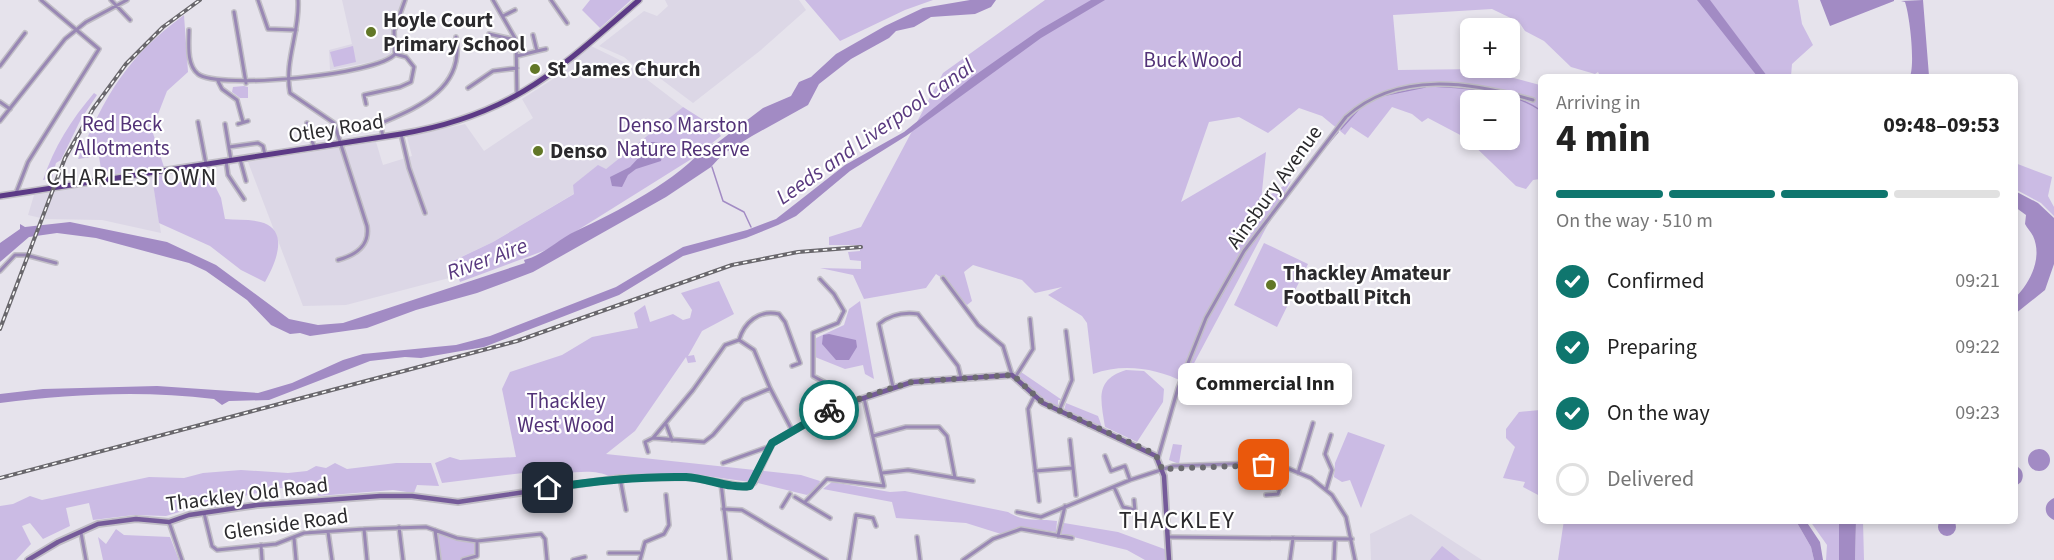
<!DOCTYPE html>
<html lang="en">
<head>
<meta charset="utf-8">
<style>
	body { margin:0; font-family:"Source Sans 3",sans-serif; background:#f6f6f6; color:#222; height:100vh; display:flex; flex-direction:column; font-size:22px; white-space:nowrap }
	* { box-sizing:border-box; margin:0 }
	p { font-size:20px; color:#767676 }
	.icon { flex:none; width:33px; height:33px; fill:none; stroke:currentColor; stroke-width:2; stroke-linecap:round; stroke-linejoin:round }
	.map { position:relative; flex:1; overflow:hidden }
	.details { position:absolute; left:1538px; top:74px; width:480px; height:450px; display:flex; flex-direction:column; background:#fff; border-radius:9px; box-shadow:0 3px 9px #0003 }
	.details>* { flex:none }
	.buttons { position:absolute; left:1460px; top:18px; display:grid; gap:12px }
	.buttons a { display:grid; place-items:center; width:60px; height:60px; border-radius:9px; background:#fff; box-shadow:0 3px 9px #0003; font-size:30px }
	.pin { position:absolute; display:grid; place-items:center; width:51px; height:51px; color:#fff; margin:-26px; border-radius:12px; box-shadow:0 3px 9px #0006 }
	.courier { position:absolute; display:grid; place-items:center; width:60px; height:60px; margin:-30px; border:4px solid #0f766e; border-radius:50%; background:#fff; color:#222; box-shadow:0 2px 8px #0007 }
	.bubble { position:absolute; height:42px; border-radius:9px; background:#fff; box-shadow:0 3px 9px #0003; font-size:20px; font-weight:700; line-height:42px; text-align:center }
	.overview em { font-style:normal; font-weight:700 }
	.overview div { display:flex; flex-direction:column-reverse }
	.overview { display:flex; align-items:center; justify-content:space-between; height:102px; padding:0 18px }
	h1 { font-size:39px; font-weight:700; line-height:45px }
	.bar { display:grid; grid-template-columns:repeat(4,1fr); gap:9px 6px; align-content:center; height:72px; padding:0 18px }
	.bar i { height:8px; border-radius:4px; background:#e0e0e0 }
	.bar .active { background:#0f766e }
	.bar p { grid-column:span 4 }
	ol { padding:0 18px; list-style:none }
	li { display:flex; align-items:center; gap:18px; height:66px }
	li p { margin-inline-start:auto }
	li .icon { padding:6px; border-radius:50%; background:#0f766e; color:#fff; stroke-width:4 }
	li:last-child { color:#767676 }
	li i { width:33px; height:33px; border:3px solid #e0e0e0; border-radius:50% }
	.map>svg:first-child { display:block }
	.built { fill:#dcd7e6 }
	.green { fill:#cbbbe4; fill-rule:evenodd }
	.water { fill:#a28bc4 }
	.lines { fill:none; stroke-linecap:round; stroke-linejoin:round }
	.stream { stroke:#a28bc4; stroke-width:1.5 }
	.street-casing { stroke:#c1bec6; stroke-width:6 }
	.secondary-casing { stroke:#c1bec6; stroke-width:8 }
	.primary-casing { stroke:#c1bec6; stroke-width:8 }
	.street { stroke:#9988b4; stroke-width:3 }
	.secondary { stroke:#755b99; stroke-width:4.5 }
	.primary { stroke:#5c3a86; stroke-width:5 }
	.rail-casing { stroke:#69676c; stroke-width:4 }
	.rail { stroke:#fff; stroke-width:1.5; stroke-dasharray:4.5; stroke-linecap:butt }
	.done { stroke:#6c6b70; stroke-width:6; stroke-dasharray:0 10.8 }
	.route { stroke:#0f766e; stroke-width:8 }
	.poi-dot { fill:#627727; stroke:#fff; stroke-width:2 }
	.labels { text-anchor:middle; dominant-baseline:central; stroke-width:4.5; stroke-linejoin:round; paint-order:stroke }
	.poi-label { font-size:21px; font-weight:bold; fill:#2b2a2d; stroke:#fff; text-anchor:start }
	.park-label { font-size:21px; fill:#523277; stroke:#fff }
	.street-label { font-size:21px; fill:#2b2a2d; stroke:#fff }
	.water-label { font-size:22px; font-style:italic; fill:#59397f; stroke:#fff }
	.quarter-label { font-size:24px; letter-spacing:1.5px; fill:#2b2a2d; stroke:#fff }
</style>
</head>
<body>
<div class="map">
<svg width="2054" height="560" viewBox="0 0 2054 560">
	<rect width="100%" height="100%" fill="#e6e3ec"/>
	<path class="built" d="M342,0h61l-9,24 -3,29 -5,6 -56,11 -1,-20 23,-6z
		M665,0h134l7,10 -45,40 -68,53 -44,-33 -5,4 -20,-17 -25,-11 45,-35 13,5 11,-10z
		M591,46l33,16 59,45 -78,63 -32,15 2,8 -82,49 -45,21 5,14 -107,28 -43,1 -55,-144 128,-20 7,23 29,-9 -5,-19 58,-13 19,27 49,-33 -11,-19 31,-20z
		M152,177l9,56 -59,-13 -57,-1 -17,-4 6,-20z
		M1411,514l71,46h-111l-1,-26z"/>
	<path class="green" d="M590,0h41l-31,28 -18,-18z
		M805,0h128l-28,10 -65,31z
		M1045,0h753l4,24 11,21 -21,19 -1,12h-191l-2,-4 -3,2 -24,-7 -27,-26 -19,-10 -6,-9 -27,-13 -99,6 5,55 82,-1 60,16v94l-7,1 -7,9 -10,-3 -50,-48 -38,-20 -6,4 -10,-8 -20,-7 -24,31 -17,-11 -6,8 -23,-19 -23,-8 -31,25 -29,-16 -30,5 -28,80 85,-50 -5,49 30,-20 -107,201c-29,-14 -61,-19 -91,-8l-6,-51 -5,-7 -34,-21 14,-8 -27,6 -13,-13 -49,-15 -9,7 8,29 -5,4 -22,-25 -9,-6 -10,14 -62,11 -11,-24 -33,-7 41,1v-8l-11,-1 -2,-8 12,-1v-6h-31v-8l32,-10 82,-154zM1470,100h39v40h-39z
		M184,15l4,57 -21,19 -12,31 -5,2 14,43 -62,9 -3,-20 -21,3c28,-65 48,-101 106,-144z
		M353,46l3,16 -22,5 -4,-15z
		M244,86l4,1v11h-8l-8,-6 1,-5z
		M94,93l3,2 -16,24 -20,41 -5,3 -4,15 -9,2c11,-33 28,-60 51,-87z
		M683,107l30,19 8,10 -28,22 -147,92 -86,32 -7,-21 40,-19 81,-48 -1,-9 25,-20 8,4z
		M2015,163l37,14 -4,19 6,11v9l-13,-13 -26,-14z
		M163,175l2,10 45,-9 11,22 4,21c12,1 28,0 39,4 26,10 10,43 1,59l-24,-12 -31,-24 -51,-23 -7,-46z
		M1264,243l44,21 -31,63 -43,-22z
		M719,281l15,33 -32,17 -14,25 6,-1 2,7 -8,1 -2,-6 -51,74 -29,23 195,21 19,6 -2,6 -11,8 -49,-12 -67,-9 -80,3c-27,-14 -60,5 -88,-4l-81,10 -7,-20 15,-6 10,3 56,-3 -14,-68 8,-17 52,-17 30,-18 46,-9 -4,-15 11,-8 5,17 23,-8 10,6 7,-2 2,-8 -11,-17z
		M860,301l14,78 -9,-5 -2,-9 -18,4 -30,-12 -1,-18 30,-14 5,-16z
		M1126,370l18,1 20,18 -1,13 -26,40 -32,-15c-4,-27 -11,-47 21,-57z
		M1021,372l41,28h-4v7l-24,-14 -15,-17z
		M1066,403l32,13 4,11 -38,-17z
		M1540,410v86l-17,-9 2,-5 -22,-4 12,-31 -9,-9v-9l13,-17z
		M1348,432l37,13 -24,63 -11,-28 -8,2 -8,-5 1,-14z
		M1173,444l9,1 -3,19 -10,-4z
		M335,463l12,6 49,-6h35l8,23 -22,-1 -3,8 -21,-3 -75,6 -1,-5 -38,-3 -35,8v7l-58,7 -20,6 -32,-1 -41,5 -4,-17 -23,5 4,18 -27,13 -13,-16 -8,3 9,18 -15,16h-16v-54l13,-2 17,-8 12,4 107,-23 35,1 19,-5 38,-3 47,3 19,-2 9,-5 10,2z
		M832,482l58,10 15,-1 103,21c17,11 32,6 49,9l-1,11 -35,-5 -20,7 -35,-11 -70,-5 -4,-16 -69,-13z
		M1564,520l232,1 15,26 3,13h-256z
		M1810,521h29v39h-13l1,-15z
		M1856,521h7l1,39h-9z
		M1064,523l54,9 49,18 1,10h-23l-18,-10 -66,-16z
		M116,529l8,6 46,2 9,23h-76l-5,-23 8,7z
		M435,529l22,9 20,3v15l-14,4h-24z
		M1442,546l18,14h-30z"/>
	<path class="water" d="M970,0h26l-5,7 -16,7 -44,3 -17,10 -18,4 -7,7 -38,21 -32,25 -11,21 -56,31 -29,18 -12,13 -45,30 -133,75 -56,21 -61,17 -49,18 -57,8 -10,-3 -10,1 -19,-9 -24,-25 -41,-29 -17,-8 -93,-25 -39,-5 -28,4 -29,25v-19l20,-14v-5l5,3 45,-5 97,20 49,23 73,54 29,6 25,-2 182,-60 -1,-3c20,-5 33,-20 52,-29 37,-17 106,-53 130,-86l11,-2 46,-35 28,-12 8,-14 12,-5 25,-23 49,-28 38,-18z
		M1091,0h14l-64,38 -135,98 -56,35 -54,45 -18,9 -32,13 -63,18 -64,39 -135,52 -63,11 -16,-1 -35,4 -101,39 -40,1 -7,4 -8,-6c-72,-9 -143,-5 -214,4v-9l43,-5 114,-3 101,7 34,-10 51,-23 20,-6 93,-9 34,-9 126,-49 67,-40 64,-17 29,-11 69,-54 59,-33 67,-54 70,-49z
		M1697,0h13l57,76h-10z
		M1820,0h74v1l-64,25z
		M1923,0l6,76h-19c5,-12 0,-59 -5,-74l-4,-1z
		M651,142h6l6,9 -2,10 -25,8 -8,6 -6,12 -10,-1 -2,-9 20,-10 12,-13 3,1z
		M2015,191l23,12 16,15v46l-9,26 -30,24v-16c15,-15 28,-40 18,-62 -2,-4 -6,-8 -8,-12l1,-9 -11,-8z
		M829,334l27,6 1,7 -8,13h-13l-14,-16 1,-9z
		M2028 460a11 11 0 1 1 22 0a11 11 0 1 1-22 0Z
		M2014,465c8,3 11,9 7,17l-6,5z
		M2054,498v22c-11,-5 -11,-17 0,-22z
		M1938 527a9 9 0 1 1 18 0a9 9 0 1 1-18 0Z
		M1796,521h10l14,21 3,18h-9l-3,-13z
		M1839,521h17l-1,39h-16z"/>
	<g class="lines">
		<path class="stream" d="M1433,86c36,3 76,3 107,24
			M1386,95l39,-8
			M1341,129l17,-19
			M1321,152l17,-20
			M712,167l11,34 21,11 7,15
			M1219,299l27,-48 19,-25"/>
		<g class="street-casing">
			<path id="street" d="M111,0l19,20
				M258,0l10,29 28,1
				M298,0c2,33 -14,60 -8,93l44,30 33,103c3,20 -11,29 -29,34
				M493,0l23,40 1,54
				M551,0l16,23
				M234,12l12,71
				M503,16l12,-6
				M189,30c0,13 -3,34 9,44 21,16 180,1 197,-20l-1,-23 11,-31
				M489,34l27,6
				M537,51l9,-2
				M517,56l20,-5 -4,-16
				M0,66l25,-33
				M218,81l4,8 15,11 6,22
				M468,88l25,-17 24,-3
				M0,102l10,7
				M366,104l-2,-9 36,-8 11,-5 3,-15 -8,-10 -11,-3
				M0,121l65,-82 21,-17 41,-22
				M198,122l8,42
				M307,123l7,24
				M225,124l6,36
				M238,124l10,-3
				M401,134l8,34 16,45
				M383,137l-2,-10 3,-5c37,-16 81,-35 72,-85
				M229,147l29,-4 5,3 2,9
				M240,159l6,22
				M226,161l2,14 16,24
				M16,193l12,-31 71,-113 -58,-49
				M0,271l15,-16h11l30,8
				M943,278l35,47 25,21 9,29
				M820,279l14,15 10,17 -6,12 -25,10v43l20,11 11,18
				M739,340c5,-17 20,-31 40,-26l6,8 15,41 -8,3
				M1016,376l17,-27 -3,-30
				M893,387l-14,-63c11,-9 25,-12 39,-10l40,52 3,12
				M814,389l10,24
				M1034,397l-6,12 11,92
				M1059,411l13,-31 -6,-49
				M666,424l6,16
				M873,436l33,-9h33l8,9 8,42
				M653,438l40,-48 32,-45 14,-5 15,10 16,38 23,44
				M1070,440l6,55
				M648,452l-3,-10 8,-4 51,4 9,-7 30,-35 26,-11
				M1105,456l6,15 14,-5 5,14
				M1158,458l20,-70 28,-70 38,-67 102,-134c52,-47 125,-35 187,-17
				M723,463l45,-16
				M1035,471l37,-3
				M882,473l26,-3 65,11
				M1298,473l15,-50
				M620,478l6,32
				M721,483l9,77
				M1114,487l9,20 12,3
				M1326,490l6,-20 -7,-16 6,-19
				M1266,495l12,-1 9,-26
				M795,497l35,21
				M1134,500l2,21
				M805,502l22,-23 57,7 -20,-88
				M782,507l8,-13
				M723,509l19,1 84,50
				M1017,512l24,5 89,-37 43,-14 82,-3 32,5 24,10 21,17 14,22 9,43
				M204,513l8,33 5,4 59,-6 28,-11 60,-4 62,-2 31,11 20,3 64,-7 4,5 2,21
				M169,522l13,38
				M399,527l4,33
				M364,529l3,31
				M435,530l4,30
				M328,532l4,28
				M81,533l5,27
				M1058,536l7,-30
				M917,537l3,23
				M1168,537l184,2
				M294,538l2,22
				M261,545l1,15
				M609,553h31
				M463,560l14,-4v-15
				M573,560l12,-3
				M640,560l5,-18 19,-8 5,-9 -3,-30
				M849,560l7,-45 17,3 3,8
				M963,560l30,-21 28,-10 51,9
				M1290,560l3,-22
				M1334,560l1,-21"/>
		</g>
		<g class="secondary-casing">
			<path id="secondary" d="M28,560l30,-18 40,-18 38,-5 33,3 20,-7 68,-10 123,-9h32l46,6 162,-24 69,-1 57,10 8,-5 18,-39 59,-34 81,-27 100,-7 31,28 113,53 8,20 5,84"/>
		</g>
		<g class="primary-casing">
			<path id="primary" d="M0,196l401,-62c112,-19 156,-63 238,-134"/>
		</g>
		<use href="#street" class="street"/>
		<use href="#secondary" class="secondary"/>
		<use href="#primary" class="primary"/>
		<g class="rail-casing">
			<path id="rail" d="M0,329l65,-171 28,-49 33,-45 37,-37 37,-27
				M0,478l517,-137 215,-76 66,-13 63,-5"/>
		</g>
		<use href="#rail" class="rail"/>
	</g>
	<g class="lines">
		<path class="done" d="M829,410l43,-16 40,-12 101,-7 30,28 108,49 7,6 4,11 102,-4"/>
		<path class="route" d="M548,488c46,-7 92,-12 138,-11 21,1 44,12 64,9l22,-43 57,-33"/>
	</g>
	<g class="poi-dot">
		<circle cx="371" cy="32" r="6"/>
		<circle cx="535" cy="69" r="6"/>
		<circle cx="538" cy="151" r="6"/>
		<circle cx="1271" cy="285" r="6"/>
	</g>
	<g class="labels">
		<g class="poi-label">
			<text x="383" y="20">Hoyle Court<tspan x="383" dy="24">Primary School</tspan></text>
			<text x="547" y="69">St James Church</text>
			<text x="550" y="151">Denso</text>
			<text x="1283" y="273">Thackley Amateur<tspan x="1283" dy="24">Football Pitch</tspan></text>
		</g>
		<g class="park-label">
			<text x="1193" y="60">Buck Wood</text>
			<text x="122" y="124">Red Beck<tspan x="122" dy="24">Allotments</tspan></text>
			<text x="683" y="125">Denso Marston<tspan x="683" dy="24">Nature Reserve</tspan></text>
			<text x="566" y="401">Thackley<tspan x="566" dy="24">West Wood</tspan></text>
		</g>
		<g class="street-label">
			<text transform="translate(336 128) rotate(-9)">Otley Road</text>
			<text transform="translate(1274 187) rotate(-54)">Ainsbury Avenue</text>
			<text transform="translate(247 494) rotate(-7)">Thackley Old Road</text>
			<text transform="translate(286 524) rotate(-8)">Glenside Road</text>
		</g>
		<g class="water-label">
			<text transform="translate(875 132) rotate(-35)">Leeds and Liverpool Canal</text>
			<text transform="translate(487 259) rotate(-20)">River Aire</text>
		</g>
		<g class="quarter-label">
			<text x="132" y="177">CHARLESTOWN</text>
			<text x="1177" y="520">THACKLEY</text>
		</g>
	</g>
</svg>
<div class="buttons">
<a>+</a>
<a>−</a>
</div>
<div class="pin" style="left:1264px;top:465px;background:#ea580c"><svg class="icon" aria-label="bag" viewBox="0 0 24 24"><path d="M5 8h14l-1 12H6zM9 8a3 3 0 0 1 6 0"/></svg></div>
<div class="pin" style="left:548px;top:488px;background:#1f2937"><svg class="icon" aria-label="home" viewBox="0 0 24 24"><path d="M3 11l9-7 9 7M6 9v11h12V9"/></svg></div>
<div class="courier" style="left:829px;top:410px"><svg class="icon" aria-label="bike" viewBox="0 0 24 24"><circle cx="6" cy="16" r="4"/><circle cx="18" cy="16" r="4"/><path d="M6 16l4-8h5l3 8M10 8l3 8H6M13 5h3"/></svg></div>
<div class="bubble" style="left:1178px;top:363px;width:174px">Commercial Inn</div>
<section class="details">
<div class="overview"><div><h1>4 min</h1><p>Arriving in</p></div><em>09:48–09:53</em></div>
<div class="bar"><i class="active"></i><i class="active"></i><i class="active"></i><i></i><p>On the way · 510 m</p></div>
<ol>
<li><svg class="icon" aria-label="check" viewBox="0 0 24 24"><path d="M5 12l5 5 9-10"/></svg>Confirmed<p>09:21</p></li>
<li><svg class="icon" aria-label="check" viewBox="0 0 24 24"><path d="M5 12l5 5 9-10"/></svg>Preparing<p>09:22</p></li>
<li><svg class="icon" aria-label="check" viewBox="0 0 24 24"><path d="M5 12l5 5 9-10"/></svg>On the way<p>09:23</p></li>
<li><i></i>Delivered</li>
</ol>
</section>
</div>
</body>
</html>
